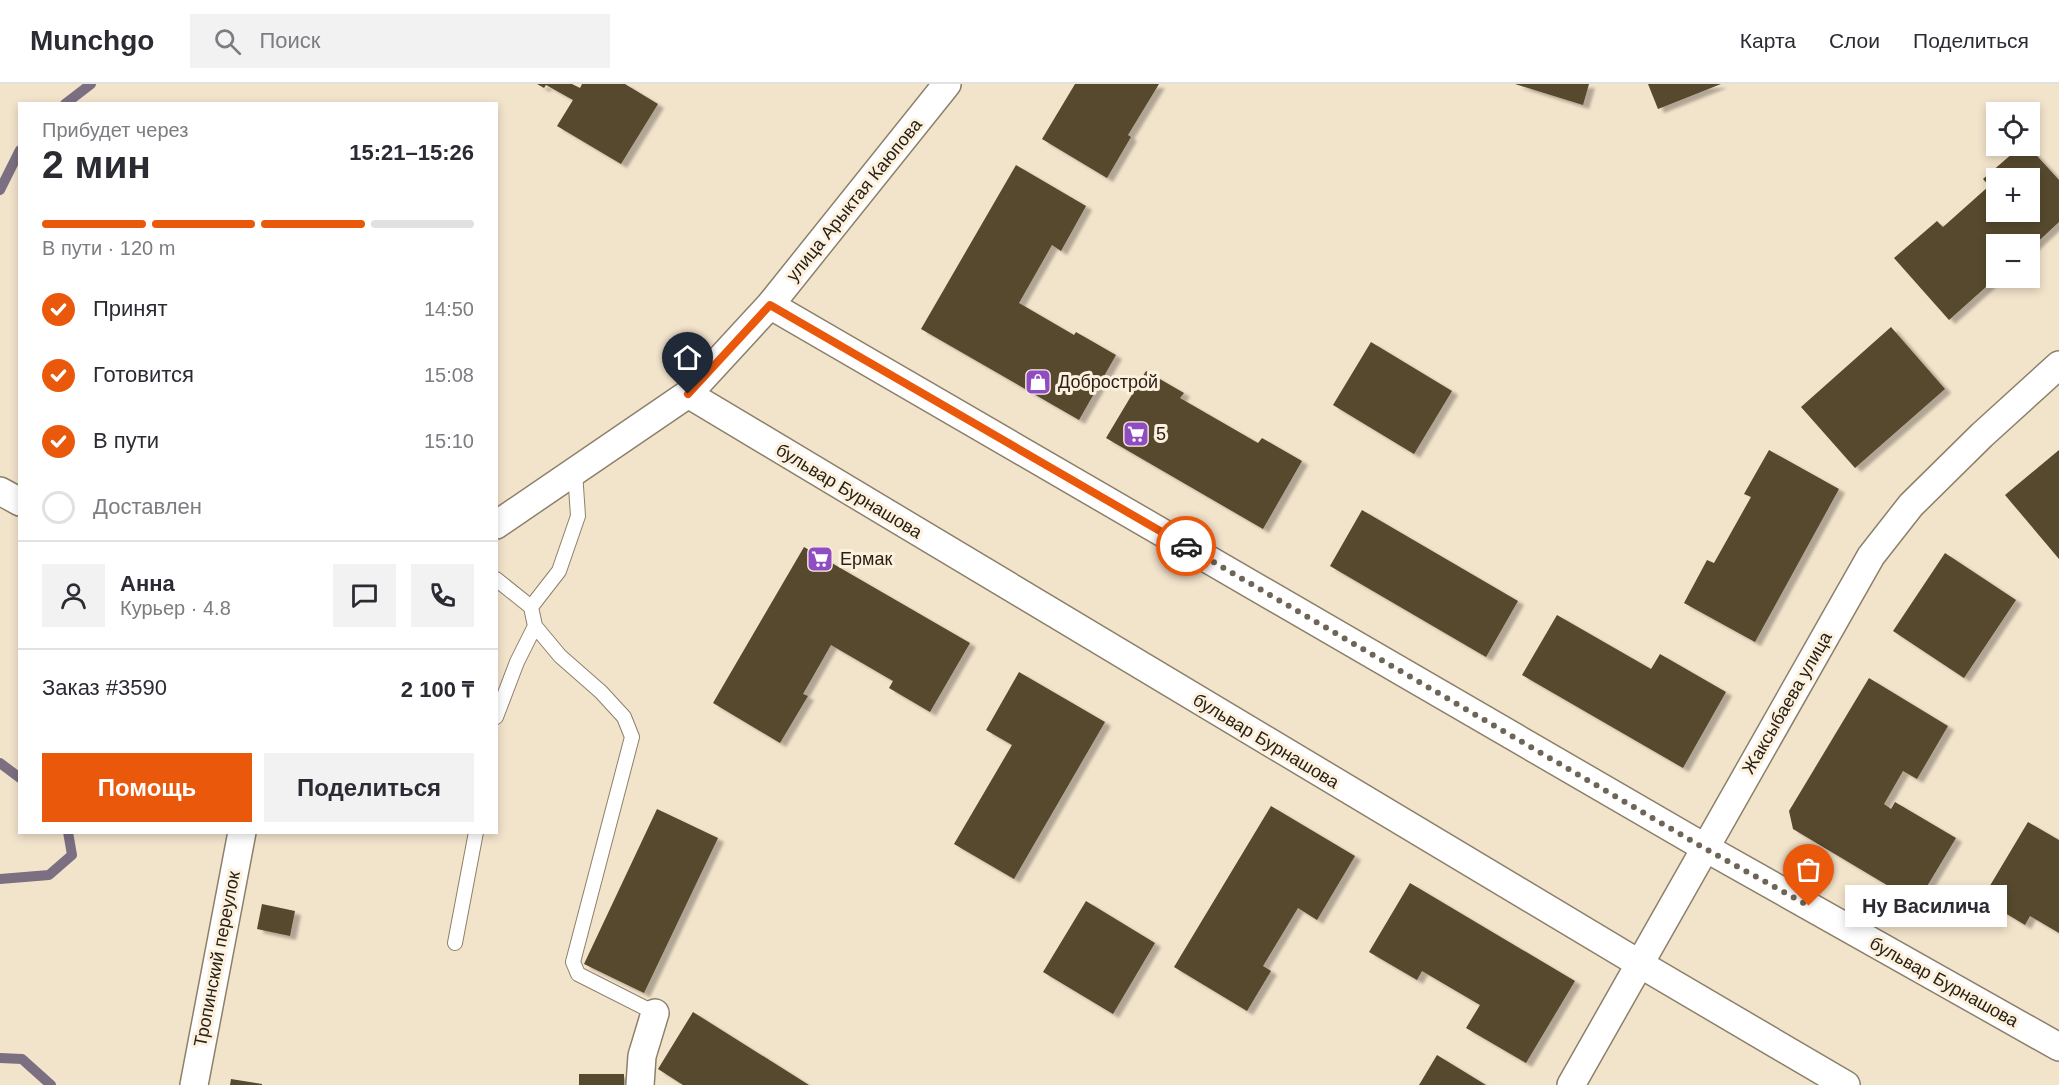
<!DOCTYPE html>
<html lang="ru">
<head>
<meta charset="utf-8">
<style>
	body { margin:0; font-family:Helvetica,sans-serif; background:#f2f2f3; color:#2b2b33; height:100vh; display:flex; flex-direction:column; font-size:22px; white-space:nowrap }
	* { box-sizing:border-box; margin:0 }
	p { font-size:20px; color:#7c7c81 }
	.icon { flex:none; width:33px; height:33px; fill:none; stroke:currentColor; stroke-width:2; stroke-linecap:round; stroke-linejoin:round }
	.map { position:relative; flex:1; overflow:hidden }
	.side { position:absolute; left:18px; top:18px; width:480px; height:732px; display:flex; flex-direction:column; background:#fff; border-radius:0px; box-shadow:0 3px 9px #0003 }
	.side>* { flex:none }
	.tools { position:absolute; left:1986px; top:18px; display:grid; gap:12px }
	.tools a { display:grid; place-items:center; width:54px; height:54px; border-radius:0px; background:#fff; box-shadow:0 3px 9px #0003; font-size:30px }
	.pin { position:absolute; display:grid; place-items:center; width:51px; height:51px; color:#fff; margin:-62px -26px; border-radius:50% 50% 50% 0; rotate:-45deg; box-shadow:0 0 6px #0007 }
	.pin .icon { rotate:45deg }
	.courier { position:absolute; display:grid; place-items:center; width:60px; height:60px; margin:-30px; border:4px solid #ea580c; border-radius:50%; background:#fff; color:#222; box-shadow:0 2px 8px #0007 }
	.bubble { position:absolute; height:42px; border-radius:0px; background:#fff; box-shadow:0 3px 9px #0003; font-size:20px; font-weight:700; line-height:42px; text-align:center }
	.head em { font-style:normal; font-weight:700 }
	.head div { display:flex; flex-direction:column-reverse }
	.head { display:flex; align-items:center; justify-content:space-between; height:102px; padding:0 24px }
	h1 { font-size:39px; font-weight:700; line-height:45px }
	.bar { display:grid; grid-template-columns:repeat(4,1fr); gap:9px 6px; align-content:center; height:72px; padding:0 24px }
	.bar i { height:8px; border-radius:4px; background:#e1e1e2 }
	.bar .current { background:#ea580c }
	.bar p { grid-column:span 4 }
	.line { display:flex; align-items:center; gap:15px; padding:0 24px; border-top:2px solid #e1e1e2 }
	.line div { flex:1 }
	.round { display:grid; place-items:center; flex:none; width:63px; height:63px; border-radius:0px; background:#f2f2f3 }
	ol { padding:0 24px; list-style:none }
	li { display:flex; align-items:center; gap:18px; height:66px }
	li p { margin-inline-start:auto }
	li .icon { padding:6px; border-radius:50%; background:#ea580c; color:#fff; stroke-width:4 }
	li:last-child { color:#7c7c81 }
	li i { width:33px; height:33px; border:3px solid #e1e1e2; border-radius:50% }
	.primary-button { display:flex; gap:12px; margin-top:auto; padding:12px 24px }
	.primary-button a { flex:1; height:69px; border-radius:0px; background:#ea580c; color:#fff; font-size:24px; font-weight:700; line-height:69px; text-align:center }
	.primary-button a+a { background:#f2f2f3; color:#2b2b33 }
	header { display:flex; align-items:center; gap:36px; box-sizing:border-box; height:84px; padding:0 30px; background:#fff; border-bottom:2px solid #e1e1e2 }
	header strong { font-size:28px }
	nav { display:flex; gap:33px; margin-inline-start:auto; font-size:21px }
	.search { width:420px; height:54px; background:#f2f2f3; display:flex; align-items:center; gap:15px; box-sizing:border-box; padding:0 21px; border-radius:0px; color:#7c7c81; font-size:22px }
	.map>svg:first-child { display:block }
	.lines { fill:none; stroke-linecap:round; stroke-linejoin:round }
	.stream { stroke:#7b6f81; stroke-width:10 }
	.building { fill:#57482d; fill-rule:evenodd; filter:url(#shadow) }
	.service-casing { stroke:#8d806a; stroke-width:16 }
	.minor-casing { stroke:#8d806a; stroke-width:30 }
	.service { stroke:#fff; stroke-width:14 }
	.minor { stroke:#fff; stroke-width:27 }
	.done { stroke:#6e6557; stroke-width:6; stroke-dasharray:0 10.8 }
	.route { stroke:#ea580c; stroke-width:8 }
	.labels { text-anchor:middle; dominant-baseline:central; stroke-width:6; stroke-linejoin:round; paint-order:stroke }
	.street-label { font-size:18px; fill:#272118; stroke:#fdf1dd }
	.poi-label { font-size:18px; fill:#272118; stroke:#fdf1dd; text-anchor:start }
</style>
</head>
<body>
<header>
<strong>Munchgo</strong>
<div class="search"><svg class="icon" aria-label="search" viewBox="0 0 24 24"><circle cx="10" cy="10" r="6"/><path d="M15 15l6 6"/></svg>Поиск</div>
<nav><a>Карта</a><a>Слои</a><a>Поделиться</a></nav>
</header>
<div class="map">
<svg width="2059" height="1001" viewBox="0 0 2059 1001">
	<defs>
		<filter id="shadow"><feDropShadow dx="6" dy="4" stdDeviation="1.5" flood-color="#0004"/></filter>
	</defs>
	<rect width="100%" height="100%" fill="#f2e3cb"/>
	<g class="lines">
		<path class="stream" d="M65,20l26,-20
			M0,106l20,-40
			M0,679l20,15
			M0,795l49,-4 23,-20 -4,-23
			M0,974l22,1 29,26"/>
	</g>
	<path class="building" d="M537,0h35l8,4 2,-4h43l33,20 -37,60 -64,-38 16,-26 -27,-15 -2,3z
		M1075,0h84l-31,51 3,2 -24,41 -65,-39z
		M1515,0h74l-6,21z
		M1648,0h73l-63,25z
		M2021,62h7l31,34v42l-29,27v-5h-34v34l-47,42 -55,-62 43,-37 6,6 46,-41 -6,-7zM1996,94h34v34h-34z
		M1016,81l70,41 -25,45 -9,-6 -33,58 55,32 2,-3 40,23 -37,65 -158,-91z
		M1891,243l54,62 -90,79 -54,-61z
		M1371,258l81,49 -38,63 -81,-49z
		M1146,287l38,22 -4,5 78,45 4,-5 40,23 -39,68 -157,-91z
		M1769,366l70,39 -84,153 -71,-39 23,-43 7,3 37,-66 -7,-3z
		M2059,366v109l-54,-64z
		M1362,426l156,91 -32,56 -156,-91z
		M804,463l166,96 -40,69 -41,-24 4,-7 -62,-36 -28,49 5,2 -28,47 -67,-40z
		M1945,469l71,47 -52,78 -71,-47z
		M1557,531l94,54 9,-15 66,38 -43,76 -161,-93z
		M1019,588l86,50 -91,157 -60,-35 58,-99 -26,-15z
		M1869,594l79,48 -31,53 -14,-8 -19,33 7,5 4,-7 61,36 -39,65 -124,-74 -4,-18z
		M1271,722l84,50 -38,64 -19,-12 -35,58 8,5 -24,40 -73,-44z
		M657,725l61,29 -74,155 -60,-29z
		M2028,738l31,18v93l-29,-17 -5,9 -43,-26z
		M1410,799l165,98 -49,82 -60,-35 14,-23 -58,-34 -5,9 -48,-28z
		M1086,817l69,42 -42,71 -70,-42z
		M262,820l33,7 -5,25 -33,-7z
		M693,928l116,73h-126l-25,-16z
		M1437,971l49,30h-67z
		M579,990h45v11h-45z
		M231,995l31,5v1h-32z"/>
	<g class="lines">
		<g class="service-casing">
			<path id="service" d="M496,495l35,28
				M535,542l25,30 41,36 23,25 8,20 -59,225 5,12 77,39
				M496,633l21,-55 18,-36 -4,-19 28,-36 19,-55 -3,-44
				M455,859l21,-111"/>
		</g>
		<g class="minor-casing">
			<path id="minor" d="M770,221l934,542 355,200
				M688,310l952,570 206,121
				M0,407l20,11
				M496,441l192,-131 82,-89 177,-221
				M194,1001l48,-253
				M640,1001l2,-29 13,-43
				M1571,1001l300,-529 40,-51 71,-70 77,-70"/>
		</g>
		<use href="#service" class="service"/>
		<use href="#minor" class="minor"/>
	</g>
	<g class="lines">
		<path class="done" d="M1186,462l518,302 105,58"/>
		<path class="route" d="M688,310l82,-89 416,241"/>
	</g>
	<defs>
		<g id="shop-square" transform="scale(1.35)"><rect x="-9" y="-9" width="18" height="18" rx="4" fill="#904dc2" stroke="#fdf1dd"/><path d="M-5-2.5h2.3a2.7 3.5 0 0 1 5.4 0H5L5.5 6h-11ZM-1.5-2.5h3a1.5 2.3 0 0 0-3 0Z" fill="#fff"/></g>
		<g id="supermarket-square" transform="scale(1.35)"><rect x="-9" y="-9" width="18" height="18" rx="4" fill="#904dc2" stroke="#fdf1dd"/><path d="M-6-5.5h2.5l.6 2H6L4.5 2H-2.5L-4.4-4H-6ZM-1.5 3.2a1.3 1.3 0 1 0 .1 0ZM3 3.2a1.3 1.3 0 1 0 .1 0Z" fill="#fff"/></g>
	</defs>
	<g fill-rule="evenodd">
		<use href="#shop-square" x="1038" y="298"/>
		<use href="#supermarket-square" x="1136" y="350"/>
		<use href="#supermarket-square" x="820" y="475"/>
	</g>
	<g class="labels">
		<g class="street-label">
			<text transform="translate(854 116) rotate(-51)">улица Арыктая Каюпова</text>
			<text transform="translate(849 407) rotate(31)">бульвар Бурнашова</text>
			<text transform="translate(1787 619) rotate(-60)">Жаксыбаева улица</text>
			<text transform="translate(1266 657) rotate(31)">бульвар Бурнашова</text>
			<text transform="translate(217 875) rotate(-79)">Тропинский переулок</text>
			<text transform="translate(1944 898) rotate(29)">бульвар Бурнашова</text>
		</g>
		<g class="poi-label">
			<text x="1058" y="298">Добрострой</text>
			<text x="1156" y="350">5</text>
			<text x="840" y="475">Ермак</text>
		</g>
	</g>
</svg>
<div class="tools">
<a><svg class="icon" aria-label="locate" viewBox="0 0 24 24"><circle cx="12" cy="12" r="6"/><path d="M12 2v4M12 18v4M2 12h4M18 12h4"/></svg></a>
<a>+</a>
<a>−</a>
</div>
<div class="pin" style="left:1809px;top:822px;background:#ea580c"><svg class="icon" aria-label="bag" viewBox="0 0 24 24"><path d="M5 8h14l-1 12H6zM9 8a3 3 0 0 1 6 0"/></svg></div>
<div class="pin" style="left:688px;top:310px;background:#1f2937"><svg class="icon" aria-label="home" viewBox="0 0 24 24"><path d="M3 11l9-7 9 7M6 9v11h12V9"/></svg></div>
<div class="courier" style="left:1186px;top:462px"><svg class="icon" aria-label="car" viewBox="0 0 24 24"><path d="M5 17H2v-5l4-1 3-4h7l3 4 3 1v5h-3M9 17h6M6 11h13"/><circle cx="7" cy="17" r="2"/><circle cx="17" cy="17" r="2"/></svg></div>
<div class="bubble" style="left:1845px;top:801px;width:162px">Ну Василича</div>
<section class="side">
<div class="head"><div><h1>2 мин</h1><p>Прибудет через</p></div><em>15:21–15:26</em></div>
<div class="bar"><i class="current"></i><i class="current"></i><i class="current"></i><i></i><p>В пути · 120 m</p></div>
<ol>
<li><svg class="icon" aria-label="check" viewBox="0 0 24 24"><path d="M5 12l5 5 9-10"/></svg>Принят<p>14:50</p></li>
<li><svg class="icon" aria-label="check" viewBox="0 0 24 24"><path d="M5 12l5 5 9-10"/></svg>Готовится<p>15:08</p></li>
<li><svg class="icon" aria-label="check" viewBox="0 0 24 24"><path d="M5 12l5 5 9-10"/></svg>В пути<p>15:10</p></li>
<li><i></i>Доставлен</li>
</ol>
<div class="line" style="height:108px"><a class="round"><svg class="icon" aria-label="person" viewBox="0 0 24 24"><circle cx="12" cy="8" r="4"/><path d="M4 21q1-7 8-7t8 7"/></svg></a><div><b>Анна</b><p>Курьер · 4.8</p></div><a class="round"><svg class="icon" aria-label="chat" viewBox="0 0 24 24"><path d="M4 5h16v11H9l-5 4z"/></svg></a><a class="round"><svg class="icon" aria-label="phone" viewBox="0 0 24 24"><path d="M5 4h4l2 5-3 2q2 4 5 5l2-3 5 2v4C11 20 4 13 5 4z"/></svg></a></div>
<div class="line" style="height:78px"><div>Заказ #3590</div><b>2 100 ₸</b></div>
<div class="primary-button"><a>Помощь</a><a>Поделиться</a></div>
</section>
</div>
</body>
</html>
